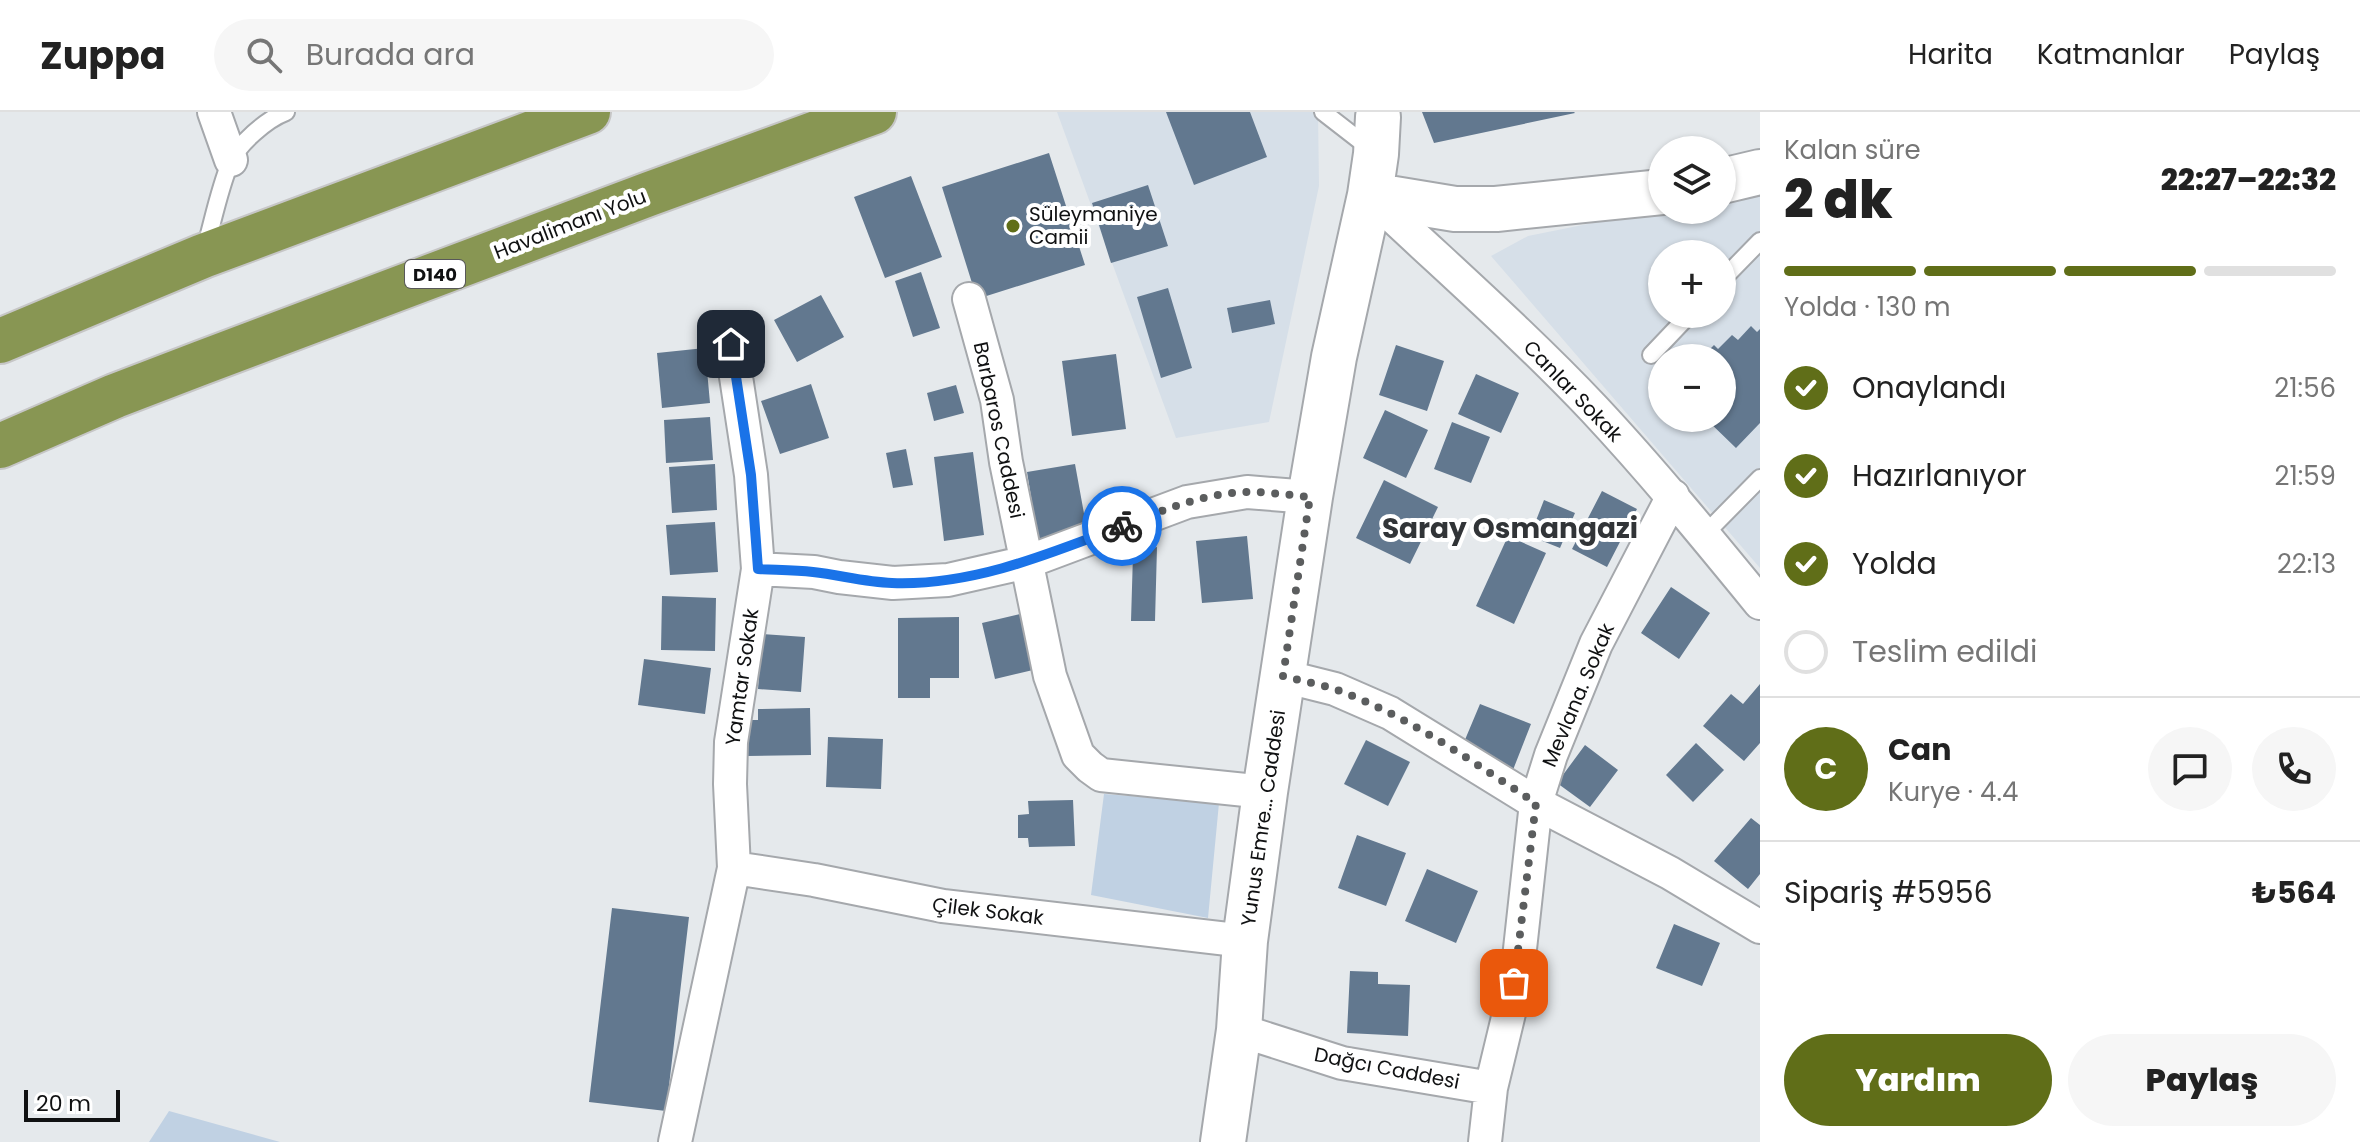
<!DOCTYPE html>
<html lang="tr">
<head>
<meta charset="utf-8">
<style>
	body { margin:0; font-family:Poppins,sans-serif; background:#f6f6f6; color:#222; height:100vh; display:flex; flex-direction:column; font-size:30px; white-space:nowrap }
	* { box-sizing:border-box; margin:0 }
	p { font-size:26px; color:#767676 }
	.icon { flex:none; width:44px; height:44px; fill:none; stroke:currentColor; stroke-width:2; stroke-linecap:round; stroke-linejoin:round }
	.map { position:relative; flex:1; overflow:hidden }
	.details { display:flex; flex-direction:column; background:#fff; width:600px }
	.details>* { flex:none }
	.tools { position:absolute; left:1648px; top:24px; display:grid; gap:16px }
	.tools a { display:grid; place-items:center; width:88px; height:88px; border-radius:50%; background:#fff; box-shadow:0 2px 6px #0004; font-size:40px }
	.scale { position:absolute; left:24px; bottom:20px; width:96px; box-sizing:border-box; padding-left:8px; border:4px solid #101112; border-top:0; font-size:22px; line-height:28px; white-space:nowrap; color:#101112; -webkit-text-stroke:6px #fff; paint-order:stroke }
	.pin { position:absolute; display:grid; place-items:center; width:68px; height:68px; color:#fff; margin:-34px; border-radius:16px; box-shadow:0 4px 12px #0006 }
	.courier { position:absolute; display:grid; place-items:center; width:80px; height:80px; margin:-40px; border:6px solid #1a73e8; border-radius:50%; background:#fff; color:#222; box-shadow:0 2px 10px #0007 }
	.summary em { font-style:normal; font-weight:800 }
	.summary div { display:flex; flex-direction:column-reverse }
	.summary { display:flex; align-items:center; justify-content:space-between; height:136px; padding:0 24px }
	h1 { font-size:52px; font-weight:800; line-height:60px }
	.bar { display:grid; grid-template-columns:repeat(4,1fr); gap:12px 8px; align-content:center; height:96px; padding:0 24px }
	.bar i { height:10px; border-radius:6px; background:#e0e0e0 }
	.bar .current { background:#606e18 }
	.bar p { grid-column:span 4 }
	.line { display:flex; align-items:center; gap:20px; padding:0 24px; border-top:2px solid #e0e0e0 }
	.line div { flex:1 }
	.round { display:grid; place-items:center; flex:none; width:84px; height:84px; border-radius:42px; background:#f6f6f6 }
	ol { padding:0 24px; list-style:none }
	li { display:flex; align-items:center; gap:24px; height:88px }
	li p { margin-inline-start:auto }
	li .icon { padding:8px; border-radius:50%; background:#606e18; color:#fff; stroke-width:4 }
	li:last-child { color:#767676 }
	li i { width:44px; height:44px; border:4px solid #e0e0e0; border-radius:50% }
	.cta { display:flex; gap:16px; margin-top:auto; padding:16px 24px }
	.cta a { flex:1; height:92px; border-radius:48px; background:#606e18; color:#fff; font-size:32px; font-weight:800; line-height:92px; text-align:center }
	.cta a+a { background:#f6f6f6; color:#222 }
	header { display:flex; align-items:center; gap:48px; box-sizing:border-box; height:112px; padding:0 40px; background:#fff; border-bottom:2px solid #e0e0e0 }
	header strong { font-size:38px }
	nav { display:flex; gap:44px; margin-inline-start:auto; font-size:28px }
	.search { width:560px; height:72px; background:#f6f6f6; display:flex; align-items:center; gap:20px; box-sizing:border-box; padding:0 28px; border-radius:44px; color:#767676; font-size:30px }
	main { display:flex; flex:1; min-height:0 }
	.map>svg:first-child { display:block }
	.built { fill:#d6dfe8; fill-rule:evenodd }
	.green { fill:#c0d1e3 }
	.building { fill:#62788f }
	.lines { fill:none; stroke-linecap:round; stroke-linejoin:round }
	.lane-casing { stroke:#a5a8ac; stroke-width:20 }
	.street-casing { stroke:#a5a8ac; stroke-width:36 }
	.secondary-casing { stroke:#a5a8ac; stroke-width:48 }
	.highway-casing { stroke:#c6c6c6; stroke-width:48 }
	.lane { stroke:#fff; stroke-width:16 }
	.street { stroke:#fff; stroke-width:32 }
	.secondary { stroke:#fff; stroke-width:44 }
	.highway { stroke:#889653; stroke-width:44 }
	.done { stroke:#5b5d5e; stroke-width:8; stroke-dasharray:0 14.4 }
	.route { stroke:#1a73e8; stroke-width:10 }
	.poi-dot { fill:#606e18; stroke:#fff; stroke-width:3 }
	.labels { text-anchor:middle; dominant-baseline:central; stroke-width:8; stroke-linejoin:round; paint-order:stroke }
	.shield { fill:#fff; stroke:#585859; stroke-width:2 }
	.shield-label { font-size:18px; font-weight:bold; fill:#101112 }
	.poi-label { font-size:20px; fill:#101112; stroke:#fff; text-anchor:start }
	.street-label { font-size:20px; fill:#101112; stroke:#fff }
	.district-label { font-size:28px; font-weight:bold; fill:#313437; stroke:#fff }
</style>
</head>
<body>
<header>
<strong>Zuppa</strong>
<div class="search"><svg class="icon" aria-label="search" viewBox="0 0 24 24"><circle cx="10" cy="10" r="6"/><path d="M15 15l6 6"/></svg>Burada ara</div>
<nav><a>Harita</a><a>Katmanlar</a><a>Paylaş</a></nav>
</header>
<main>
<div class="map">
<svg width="1760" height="1030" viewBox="0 0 1760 1030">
	<rect width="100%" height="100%" fill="#e5e9ec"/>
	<path class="built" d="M1057,0h261l1,74 -50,236 -93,16z
		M1760,78v378l-269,-312 37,-20 134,-27 60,1v-13zM1662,142h60v60h-60zM1662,246h60v60h-60z"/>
	<path class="green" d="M1104,682l115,9 -11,115 -117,-23z
		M169,999l111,31h-131z"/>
	<path class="building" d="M1166,0h84l17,45 -73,28z
		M1422,0h152l1,1 -141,30z
		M1049,41l36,112 -108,34 -35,-112z
		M911,64l31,81 -57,21 -31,-81z
		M1148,73l20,61 -57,17 -19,-60z
		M921,160l19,56 -27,9 -18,-56z
		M1168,176l24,80 -31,10 -24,-81z
		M821,183l23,42 -47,25 -23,-42z
		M1270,188l5,24 -43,9 -5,-25z
		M1751,214l6,6 3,-3v94l-24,25 -31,-30h17v-60h-21l13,-13 4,4 14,-14 6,5z
		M1396,233l48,16 -17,50 -48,-16z
		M705,236l5,55 -48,5 -5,-55z
		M1116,242l10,75 -54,7 -10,-75z
		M1476,262l43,19 -18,40 -43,-19z
		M811,272l18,54 -49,16 -19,-53z
		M956,273l8,28 -30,8 -7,-28z
		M1385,298l43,20 -22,48 -43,-20z
		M710,305l3,43 -47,3 -2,-43z
		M1452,310l38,15 -19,46 -37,-14z
		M906,337l7,36 -20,3 -7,-35z
		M973,340l11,83 -40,6 -10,-84z
		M715,352l2,46 -45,3 -3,-46z
		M1075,352l12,66 -49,9 -11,-67z
		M1384,368l54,27 -28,57 -54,-26z
		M1602,379l35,18 -30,58 -35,-18z
		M1544,388l31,13 -15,35 -30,-12z
		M715,410l3,50 -48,3 -4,-50z
		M1247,424l6,63 -51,4 -6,-62z
		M1508,424l38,17 -32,71 -38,-18z
		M1157,435l-2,74h-24l2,-67z
		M1671,475l39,26 -31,46 -38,-26z
		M662,484l54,2 -1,53 -54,-1z
		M1020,502l13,56 -38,9 -13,-56z
		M959,505v61h-29v20h-32v-80z
		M762,522l43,3 -4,55 -43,-3z
		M644,547l67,9 -6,46 -67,-9z
		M1760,572v59l-16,18 -41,-35 28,-32 12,10z
		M1480,592l51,20 -20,51 -52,-21z
		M810,596l1,47 -64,1v-36h11v-11z
		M828,625l55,2 -2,50 -55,-2z
		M1366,628l44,22 -22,44 -44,-22z
		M1696,631l28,27 -31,32 -27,-27z
		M1585,633l33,25 -28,37 -33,-24z
		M1073,688l2,46 -46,1 -1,-9h-10v-23l11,-1 -1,-13z
		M1751,706l9,7v49l-12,15 -34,-28z
		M1357,723l49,18 -20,53 -48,-18z
		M1427,757l51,22 -22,52 -51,-22z
		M612,796l77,9 -23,194 -77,-9z
		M1674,812l46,19 -18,43 -46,-18z
		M1350,859l28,1v12l32,1 -2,51 -61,-3z"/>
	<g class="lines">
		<g class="lane-casing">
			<path id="lane" d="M1323,0l49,38
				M205,137c8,-28 14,-59 25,-86 8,-19 37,-44 56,-51
				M1722,168l38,-39
				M1651,243l39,-41
				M1704,423l56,-57"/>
		</g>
		<g class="street-casing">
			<path id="street" d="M214,0l17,48
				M1370,83c75,71 153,139 224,214 58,62 112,128 166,194
				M969,187l28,101 9,62 44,214 28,79 12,12 11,8 164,17
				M758,457l56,3 25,5 54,6 55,-3 79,-18 160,-60 60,-10 63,5
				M1283,564l52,13 55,24 146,90 134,70 90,54
				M734,756l80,12 129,26 302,35
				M1239,918l103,33 149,25
				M675,1030l59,-274 -4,-84 1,-42 27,-173 -7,-94 -20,-131
				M1485,1030l6,-54 19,-79 9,-51 17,-155 15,-48 45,-111 77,-148"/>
		</g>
		<g class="secondary-casing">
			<path id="secondary" d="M1722,69l38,-9
				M1370,83l85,14h41l166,-17
				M1223,1030l16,-112 6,-89 20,-149 45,-295 24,-140 36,-162 6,-41 2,-37"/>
		</g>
		<g class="highway-casing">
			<path id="highway" d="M0,229l203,-85 385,-144
				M0,334l115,-50 86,-33 448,-169 225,-82"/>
		</g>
		<use href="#lane" class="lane"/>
		<use href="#street" class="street"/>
		<use href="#secondary" class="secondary"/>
		<use href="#highway" class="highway"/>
	</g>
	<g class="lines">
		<path class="done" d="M1122,414c40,-15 81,-33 126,-34 20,0 41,3 62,5l-27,179c18,5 37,8 54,14 72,26 135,72 199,113l-22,180"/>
		<path class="route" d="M731,232l20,131 7,94c19,1 37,1 55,3 27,3 52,10 79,11 80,3 157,-29 230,-57"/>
	</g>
	<circle class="poi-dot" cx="1013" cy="114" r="8"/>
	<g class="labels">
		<rect class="shield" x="405" y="148" width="60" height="28" rx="6"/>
		<g class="shield-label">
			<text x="435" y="162">D140</text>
		</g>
		<g class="poi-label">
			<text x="1029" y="102">Süleymaniye<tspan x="1029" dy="23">Camii</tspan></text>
		</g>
		<g class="street-label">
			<text transform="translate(570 112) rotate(-21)">Havalimanı Yolu</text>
			<text transform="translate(1573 279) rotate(46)">Canlar Sokak</text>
			<text transform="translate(999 318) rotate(78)">Barbaros Caddesi</text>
			<text transform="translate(742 565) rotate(-82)">Yamtar Sokak</text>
			<text transform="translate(1578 583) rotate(-67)">Mevlana. Sokak</text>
			<text transform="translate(1263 706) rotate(-82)">Yunus Emre... Caddesi</text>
			<text transform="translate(988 799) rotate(7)">Çilek Sokak</text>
			<text transform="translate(1387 956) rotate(11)">Dağcı Caddesi</text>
		</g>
		<g class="district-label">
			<text x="1510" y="416">Saray Osmangazi</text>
		</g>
	</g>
</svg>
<div class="tools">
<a><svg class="icon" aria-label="layers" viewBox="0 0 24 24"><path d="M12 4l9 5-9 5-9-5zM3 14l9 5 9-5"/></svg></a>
<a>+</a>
<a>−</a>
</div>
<div class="scale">20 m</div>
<div class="pin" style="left:1514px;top:871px;background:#ea580c"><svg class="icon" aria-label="bag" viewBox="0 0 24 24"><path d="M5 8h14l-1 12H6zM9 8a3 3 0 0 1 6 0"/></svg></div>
<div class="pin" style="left:731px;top:232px;background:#1f2937"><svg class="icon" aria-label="home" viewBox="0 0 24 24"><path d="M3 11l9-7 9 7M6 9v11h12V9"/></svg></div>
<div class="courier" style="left:1122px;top:414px"><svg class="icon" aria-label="bike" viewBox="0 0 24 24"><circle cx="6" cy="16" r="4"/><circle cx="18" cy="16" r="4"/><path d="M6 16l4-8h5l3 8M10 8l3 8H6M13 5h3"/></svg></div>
</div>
<section class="details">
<div class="summary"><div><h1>2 dk</h1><p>Kalan süre</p></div><em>22:27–22:32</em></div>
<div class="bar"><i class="current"></i><i class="current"></i><i class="current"></i><i></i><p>Yolda · 130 m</p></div>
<ol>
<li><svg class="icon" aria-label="check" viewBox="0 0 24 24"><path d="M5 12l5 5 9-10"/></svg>Onaylandı<p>21:56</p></li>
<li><svg class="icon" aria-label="check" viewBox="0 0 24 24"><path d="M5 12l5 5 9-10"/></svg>Hazırlanıyor<p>21:59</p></li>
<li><svg class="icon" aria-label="check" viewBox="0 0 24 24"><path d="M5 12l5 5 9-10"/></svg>Yolda<p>22:13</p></li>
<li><i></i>Teslim edildi</li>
</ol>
<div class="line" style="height:144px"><b class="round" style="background:#606e18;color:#fff">C</b><div><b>Can</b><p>Kurye · 4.4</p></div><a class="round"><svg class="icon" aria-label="chat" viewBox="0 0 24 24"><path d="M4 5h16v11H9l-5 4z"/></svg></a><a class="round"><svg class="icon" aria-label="phone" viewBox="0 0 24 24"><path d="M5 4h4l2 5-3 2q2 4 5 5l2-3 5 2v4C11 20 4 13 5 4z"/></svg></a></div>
<div class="line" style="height:104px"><div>Sipariş #5956</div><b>₺564</b></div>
<div class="cta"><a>Yardım</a><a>Paylaş</a></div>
</section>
</main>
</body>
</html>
